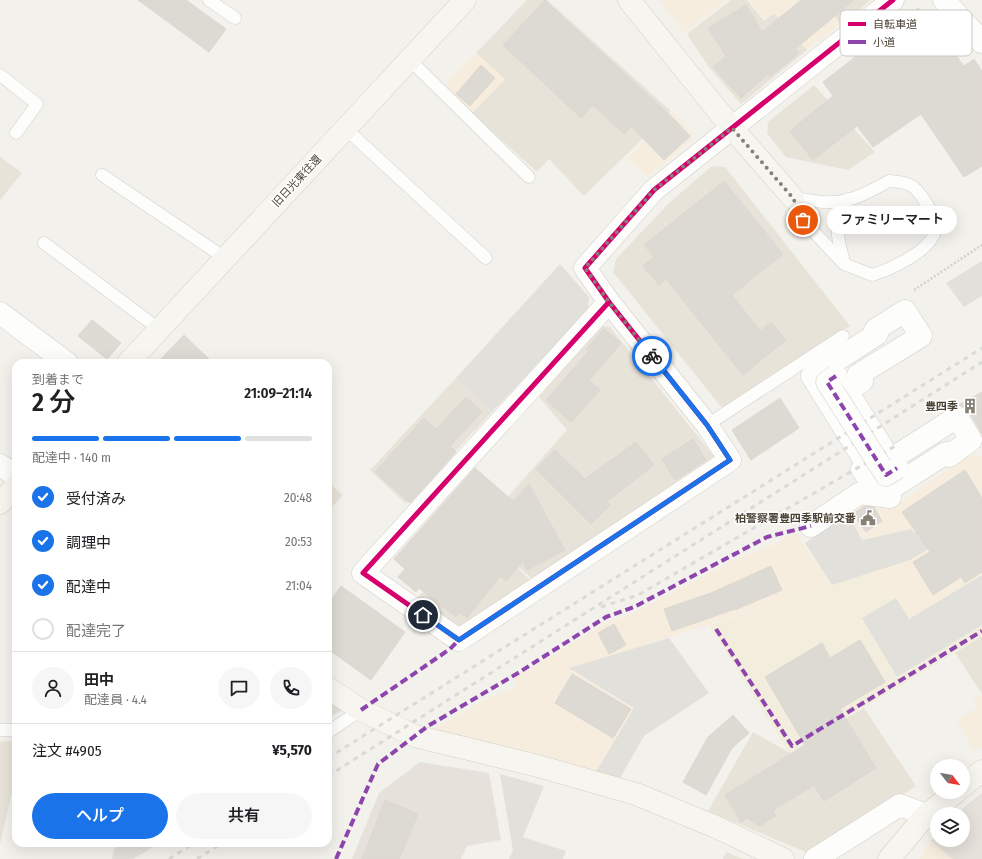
<!DOCTYPE html>
<html lang="ja">
<head>
<meta charset="utf-8">
<style>
	body { margin:0; font-family:"Fira Sans Condensed","Noto Sans JP",sans-serif; background:#f6f6f6; color:#202124; height:100vh; display:flex; flex-direction:column; font-size:15px; white-space:nowrap }
	* { box-sizing:border-box; margin:0 }
	p { font-size:13px; color:#757577 }
	.icon { flex:none; width:22px; height:22px; fill:none; stroke:currentColor; stroke-width:2; stroke-linecap:round; stroke-linejoin:round }
	.map { position:relative; flex:1; overflow:hidden }
	.side { position:absolute; left:12px; top:359px; width:320px; height:488px; display:flex; flex-direction:column; background:#fff; border-radius:12px; box-shadow:0 4px 16px #0002 }
	.side>* { flex:none }
	.needle { width:26px; rotate:121deg }
	.buttons { position:absolute; left:930px; top:759px; display:grid; gap:8px }
	.buttons a { display:grid; place-items:center; width:40px; height:40px; border-radius:50%; background:#fff; box-shadow:0 4px 16px #0002; font-size:20px }
	.pin { position:absolute; display:grid; place-items:center; width:34px; height:34px; color:#fff; margin:-17px; border:2px solid #fff; border-radius:50%; box-shadow:0 1px 4px #0007 }
	.courier { position:absolute; display:grid; place-items:center; width:40px; height:40px; margin:-20px; border:3px solid #1a73e8; border-radius:50%; background:#fff; color:#222; box-shadow:0 1px 5px #0007 }
	.bubble { position:absolute; height:28px; border-radius:14px; background:#fff; box-shadow:0 4px 16px #0002; font-size:13px; font-weight:600; line-height:28px; text-align:center }
	.head em { font-style:normal; font-weight:600 }
	.head div { display:flex; flex-direction:column-reverse }
	.head { display:flex; align-items:center; justify-content:space-between; height:68px; padding:0 20px }
	h1 { font-size:26px; font-weight:600; line-height:30px }
	.bar { display:grid; grid-template-columns:repeat(4,1fr); gap:6px 4px; align-content:center; height:48px; padding:0 20px }
	.bar i { height:5px; border-radius:3px; background:#e0e0e0 }
	.bar .on { background:#1a73e8 }
	.bar p { grid-column:span 4 }
	.line { display:flex; align-items:center; gap:10px; padding:0 20px; border-top:1px solid #e0e0e0 }
	.line div { flex:1 }
	.round { display:grid; place-items:center; flex:none; width:42px; height:42px; border-radius:21px; background:#f6f6f6 }
	ol { padding:0 20px; list-style:none }
	li { display:flex; align-items:center; gap:12px; height:44px }
	li p { margin-inline-start:auto }
	li .icon { padding:4px; border-radius:50%; background:#1a73e8; color:#fff; stroke-width:4 }
	li:last-child { color:#757577 }
	li i { width:22px; height:22px; border:2px solid #e0e0e0; border-radius:50% }
	.button { display:flex; gap:8px; margin-top:auto; padding:8px 20px }
	.button a { flex:1; height:46px; border-radius:24px; background:#1a73e8; color:#fff; font-size:16px; font-weight:600; line-height:46px; text-align:center }
	.button a+a { background:#f6f6f6; color:#202124 }
	.map>svg:first-child { display:block }
	.residential { fill:#e8e3d9 }
	.commercial { fill:#f7edde }
	.industrial { fill:#e6e1db }
	.education { fill:#f2eddd }
	.parking { fill:#e2e0db }
	.building { fill:#dddad4; stroke:#dcd8d1 }
	.lines { fill:none; stroke-linecap:round; stroke-linejoin:round }
	.lane-casing { stroke:#d1cfc9; stroke-width:13 }
	.street-casing { stroke:#d1cfc9; stroke-width:23 }
	.secondary-casing { stroke:#d3cfc2; stroke-width:23 }
	.path { stroke:#d3d1cb; stroke-width:2.5; stroke-dasharray:2 2; stroke-linecap:butt }
	.lane { stroke:#fdfdfc; stroke-width:12 }
	.street { stroke:#fdfdfc; stroke-width:22 }
	.secondary { stroke:#f7f5f0; stroke-width:22 }
	.rail { stroke:#dadad9; stroke-width:3; stroke-dasharray:5 5; stroke-linecap:butt }
	.street-bridge-casing { stroke:#d1cfc9; stroke-width:23; stroke-linecap:butt }
	.street-bridge { stroke:#fdfdfc; stroke-width:22 }
	.quiet { stroke:#8e44ad; stroke-width:4; stroke-dasharray:8 4; stroke-linecap:butt }
	.cycleway-casing { stroke:#fff; stroke-width:8 }
	.cycleway { stroke:#d6006c; stroke-width:5 }
	.done { stroke:#868076; stroke-width:4; stroke-dasharray:0 7.2 }
	.route { stroke:#1a73e8; stroke-width:5 }
	.labels { text-anchor:middle; dominant-baseline:central; stroke-width:3; stroke-linejoin:round; paint-order:stroke }
	.street-label { font-size:11px; fill:#4b4336; stroke:#fff }
	.poi-label { font-size:11px; font-weight:bold; fill:#4b4336; stroke:#fff; text-anchor:end }
	.key { fill:#fff; stroke:#c9c7c3; stroke-width:1 }
	.key-label { font-size:11px; fill:#4b4336 }
</style>
</head>
<body>
<div class="map">
<svg width="982" height="859" viewBox="0 0 982 859">
	<rect width="100%" height="100%" fill="#f3f1ec"/>
	<path class="residential" d="M527,0h20l124,111 -87,85 -35,-37 -12,13 -65,-59 33,-34 -29,-26z
		M731,0h16l17,21 10,-8 33,37 -66,54 -33,-38 -21,-32z
		M819,0h52l-30,24z
		M814,85l61,67 -27,18 -62,-13 -19,-24 1,-11z
		M0,157l22,16 -22,27z
		M712,166l13,1 125,159 -128,82 -109,-136 3,-13 53,-56z
		M601,326l9,1 106,132 -128,82 -55,39 -54,-51 88,-99 -28,-33z
		M456,378l36,34 -86,92 -36,-34z
		M328,482l15,13 -15,16z
		M478,529l53,52 -72,45 -9,-2 -35,-23z
		M982,636v58l-27,-41z
		M864,708l52,78 -103,69 -105,-44 45,-79 37,21z
		M16,740v34l-16,71v-103z
		M726,852l17,7h-20z"/>
	<path class="commercial" d="M659,0h68l-43,33z
		M750,0h69l22,24 -34,26 -33,-37 -8,7z
		M476,53l29,26 -33,34 -24,-22 -1,-9z
		M673,112l20,22 -2,7 -44,36 -20,-19z
		M970,454l12,2v119l-73,44 -12,-21 -6,4 -18,-31 37,-11 30,-44 -26,17 -3,-4 -49,11 -14,-26 25,-15 21,7z
		M795,532l37,52 -260,85 63,39 -39,64 -166,-41 62,-35 25,-9 -3,-9 99,-59 19,-5 101,-54 40,-15z
		M982,694v53l-8,4 -18,-31 22,-13 -5,-8z
		M931,841l22,18h-34z"/>
	<path class="industrial" d="M420,762l69,11 12,67 -34,6 -6,13h-109l27,-66z
		M982,793v66h-29l-22,-18 6,-8v7h26v-26h-7z"/>
	<path class="education" d="M873,571l18,31 -28,16 34,59 85,-52v11l-193,117 -80,-128z"/>
	<path class="parking" d="M982,261v35l-18,11 -18,-24z
		M560,264l29,33 -1,13 -96,102 -36,-34z
		M848,514l14,26 50,-11 2,4 26,-17 12,19 -42,25 -78,25 -27,-42z
		M982,575v50l-85,52 -35,-59 34,-20 13,21z
		M669,638l40,55 -65,43 -25,44 -23,-8 38,-64 -65,-40z
		M328,697l18,11 -18,10z
		M500,774l44,12 -21,51 43,14 -3,8h-54l4,-9z
		M116,843h44l-27,16h-21z"/>
	<path class="building" d="M138,0h48l40,29 -17,23z
		M545,0l129,119 16,17 -26,24 -33,-34 -7,8 -31,-29 -12,13 -78,-73z
		M801,0h53l-59,49 4,4 -29,24 -2,-3 -27,24 -28,-31 13,-11 -18,-28 38,-23 16,27z
		M918,8l46,58 10,-7 8,12v95l-18,11 -43,-63 -48,33 -16,-21 -44,34 -23,-29 43,-35 -10,-14z
		M481,65l14,13 -25,28 -14,-12z
		M724,181l59,73 -51,41 28,36 11,-9 15,18 -43,35 -77,-96 -7,6 -16,-19 11,-9 -10,-12z
		M92,320l29,23 -14,16 -29,-23z
		M604,329l17,14 -32,37 11,10 -29,32 -25,-22 43,-49 -3,-2z
		M184,335l29,28h-56z
		M982,392v42l-14,-24 -9,-5z
		M466,397l16,15 -32,34 6,6 -46,51 -35,-31 49,-54 12,11z
		M780,398l19,30 -48,32 -19,-30z
		M693,439l13,21 -31,20 -13,-21z
		M636,442l18,23 -47,36 3,4 -19,19 -55,-55 19,-19 30,29z
		M475,468l38,33 16,-17 36,66 -38,20 -4,-8 -17,19 -6,-5 -33,42 -7,-6 -4,5 -37,-29 -3,4 -18,-15 7,-8 -11,-10z
		M965,470l17,28v74l-17,11 -4,-6 -28,18 -20,-33 17,-10 -28,-40z
		M865,506l9,1 8,14 -16,11 -13,-18z
		M771,566l11,24 -47,20v-1l-63,22 -8,-22 47,-16z
		M341,586l64,46 -34,48 -43,-31v-44z
		M614,624l12,21 -17,9 -11,-21z
		M860,640l25,42 -45,27 36,59 -52,33 -10,-16 -41,25 3,6 -16,10 -13,-8 -6,4 -16,-27 80,-50 -40,-68 57,-34 8,15z
		M572,674l59,35 -18,29 -58,-35z
		M733,715l16,18 -17,15 -26,47 -23,-13 25,-45z
		M385,800l33,14 -19,45h-37z"/>
	<g class="lines">
		<g class="lane-casing">
			<path id="lane" d="M209,0l26,18
				M410,60l119,117
				M0,75l37,29 -21,29
				M346,129l140,129
				M102,175l123,83
				M889,181c21,1 26,4 37,22 5,8 11,17 9,28 -4,20 -46,39 -63,44l-28,-11 -41,-44 -10,-22c13,2 28,5 41,4 20,-1 38,-12 55,-21z
				M44,243l115,86
				M844,262c-8,-32 -10,-32 4,-63
				M707,425l136,-89
				M0,730h16
				M328,732l33,-22"/>
		</g>
		<g class="street-casing">
			<path id="street" d="M944,0l38,42
				M609,302l98,123 23,35 -271,180 -96,-67 246,-271 -24,-34 69,-78 239,-190
				M905,311l16,25 -63,39 4,6 -15,10 43,69 67,-43 14,23 -22,16 -3,-3 -61,39 -8,-13 -6,4 -9,-14 6,-3 -56,-90 65,-42 -2,-4z
				M0,313l67,50
				M0,465l16,11
				M811,526l49,-33 30,4
				M815,859l85,-54 26,10"/>
		</g>
		<g class="secondary-casing">
			<path id="secondary" d="M629,0l103,128 61,70
				M128,363l337,-363
				M0,503l16,-17
				M328,688l33,22 54,26 123,30 98,28 80,33 67,32
				M963,786l19,-15
				M889,859l37,-44 30,-23"/>
		</g>
		<path class="path" d="M914,290l68,-45"/>
		<use href="#lane" class="lane"/>
		<use href="#street" class="street"/>
		<use href="#secondary" class="secondary"/>
		<path class="rail" d="M601,607l37,-12 259,-150
			M328,758l654,-410
			M328,776l654,-414
			M169,859l25,-16
			M197,859l25,-16"/>
		<g class="street-bridge-casing">
			<path id="street-bridge" d="M836,376l-9,6 59,93 11,-7"/>
		</g>
		<use href="#street-bridge" class="street-bridge"/>
		<path class="quiet" d="M836,376l-9,6 59,93 11,-7
			M716,629l76,117 190,-115
			M361,710l89,-61 9,-9
			M336,859l42,-95 50,-38 90,-53 88,-56 28,-10 133,-70 44,-11"/>
		<g class="cycleway-casing">
			<path id="cycleway" d="M609,302l98,123 23,35 -271,180 -96,-67 246,-271 -24,-34 69,-78 239,-190"/>
		</g>
		<use href="#cycleway" class="cycleway"/>
	</g>
	<g class="lines">
		<path class="done" d="M652,356l-43,-54 -24,-34 69,-78 78,-62 61,70 10,22"/>
		<path class="route" d="M423,615l36,25 271,-180 -23,-35 -55,-69"/>
	</g>
	<defs>
		<g id="building-bare" transform="scale(1.2)"><path d="M-4-6H4V6H1V3H-1V6H-4ZM-2.5-4.3h1.7v1.8h-1.7ZM.8-4.3h1.7v1.8H.8ZM-2.5-1h1.7V.8h-1.7ZM.8-1h1.7V.8H.8Z" fill="#868076" stroke="#fff" stroke-width="2.5" paint-order="stroke"/></g>
		<g id="civic-bare" transform="scale(1.2)"><path d="M-.6-6.5H3V-4.5H.6V-3L4-1V1h2V6H-6V1h2V-1L-.6-3ZM-1.2 2.5V6h2.4V2.5Z" fill="#868076" stroke="#fff" stroke-width="2.5" paint-order="stroke"/></g>
	</defs>
	<g fill-rule="evenodd">
		<use href="#building-bare" x="970" y="406"/>
		<use href="#civic-bare" x="868" y="518"/>
	</g>
	<g class="labels">
		<g class="street-label">
			<text transform="translate(297 181) rotate(-47)">旧日光東往還</text>
		</g>
		<g class="poi-label">
			<text x="958" y="406">豊四季</text>
			<text x="856" y="518">柏警察署豊四季駅前交番</text>
		</g>
	</g>
	<rect x="840" y="10" width="132" height="46" rx="6" class="key"/>
	<rect x="848" y="22" width="18" height="4" fill="#d6006c"/>
	<rect x="848" y="40" width="18" height="4" fill="#8e44ad"/>
	<g class="key-label">
		<text x="873" y="28">自転車道</text>
		<text x="873" y="46">小道</text>
	</g>
</svg>
<div class="buttons">
<a><svg class="needle" viewBox="-14 -14 28 28"><path d="M0-13l5 13h-10z" fill="#e53935"/><path d="M0 13l5-13h-10z" fill="#757577"/></svg></a>
<a><svg class="icon" aria-label="layers" viewBox="0 0 24 24"><path d="M12 4l9 5-9 5-9-5zM3 14l9 5 9-5"/></svg></a>
</div>
<div class="pin" style="left:803px;top:220px;background:#ea580c"><svg class="icon" aria-label="bag" viewBox="0 0 24 24"><path d="M5 8h14l-1 12H6zM9 8a3 3 0 0 1 6 0"/></svg></div>
<div class="pin" style="left:423px;top:615px;background:#1f2937"><svg class="icon" aria-label="home" viewBox="0 0 24 24"><path d="M3 11l9-7 9 7M6 9v11h12V9"/></svg></div>
<div class="courier" style="left:652px;top:356px"><svg class="icon" aria-label="bike" viewBox="0 0 24 24"><circle cx="6" cy="16" r="4"/><circle cx="18" cy="16" r="4"/><path d="M6 16l4-8h5l3 8M10 8l3 8H6M13 5h3"/></svg></div>
<div class="bubble" style="left:827px;top:206px;width:130px">ファミリーマート</div>
<section class="side">
<div class="head"><div><h1>2 分</h1><p>到着まで</p></div><em>21:09–21:14</em></div>
<div class="bar"><i class="on"></i><i class="on"></i><i class="on"></i><i></i><p>配達中 · 140 m</p></div>
<ol>
<li><svg class="icon" aria-label="check" viewBox="0 0 24 24"><path d="M5 12l5 5 9-10"/></svg>受付済み<p>20:48</p></li>
<li><svg class="icon" aria-label="check" viewBox="0 0 24 24"><path d="M5 12l5 5 9-10"/></svg>調理中<p>20:53</p></li>
<li><svg class="icon" aria-label="check" viewBox="0 0 24 24"><path d="M5 12l5 5 9-10"/></svg>配達中<p>21:04</p></li>
<li><i></i>配達完了</li>
</ol>
<div class="line" style="height:72px"><a class="round"><svg class="icon" aria-label="person" viewBox="0 0 24 24"><circle cx="12" cy="8" r="4"/><path d="M4 21q1-7 8-7t8 7"/></svg></a><div><b>田中</b><p>配達員 · 4.4</p></div><a class="round"><svg class="icon" aria-label="chat" viewBox="0 0 24 24"><path d="M4 5h16v11H9l-5 4z"/></svg></a><a class="round"><svg class="icon" aria-label="phone" viewBox="0 0 24 24"><path d="M5 4h4l2 5-3 2q2 4 5 5l2-3 5 2v4C11 20 4 13 5 4z"/></svg></a></div>
<div class="line" style="height:52px"><div>注文 #4905</div><b>¥5,570</b></div>
<div class="button"><a>ヘルプ</a><a>共有</a></div>
</section>
</div>
</body>
</html>
